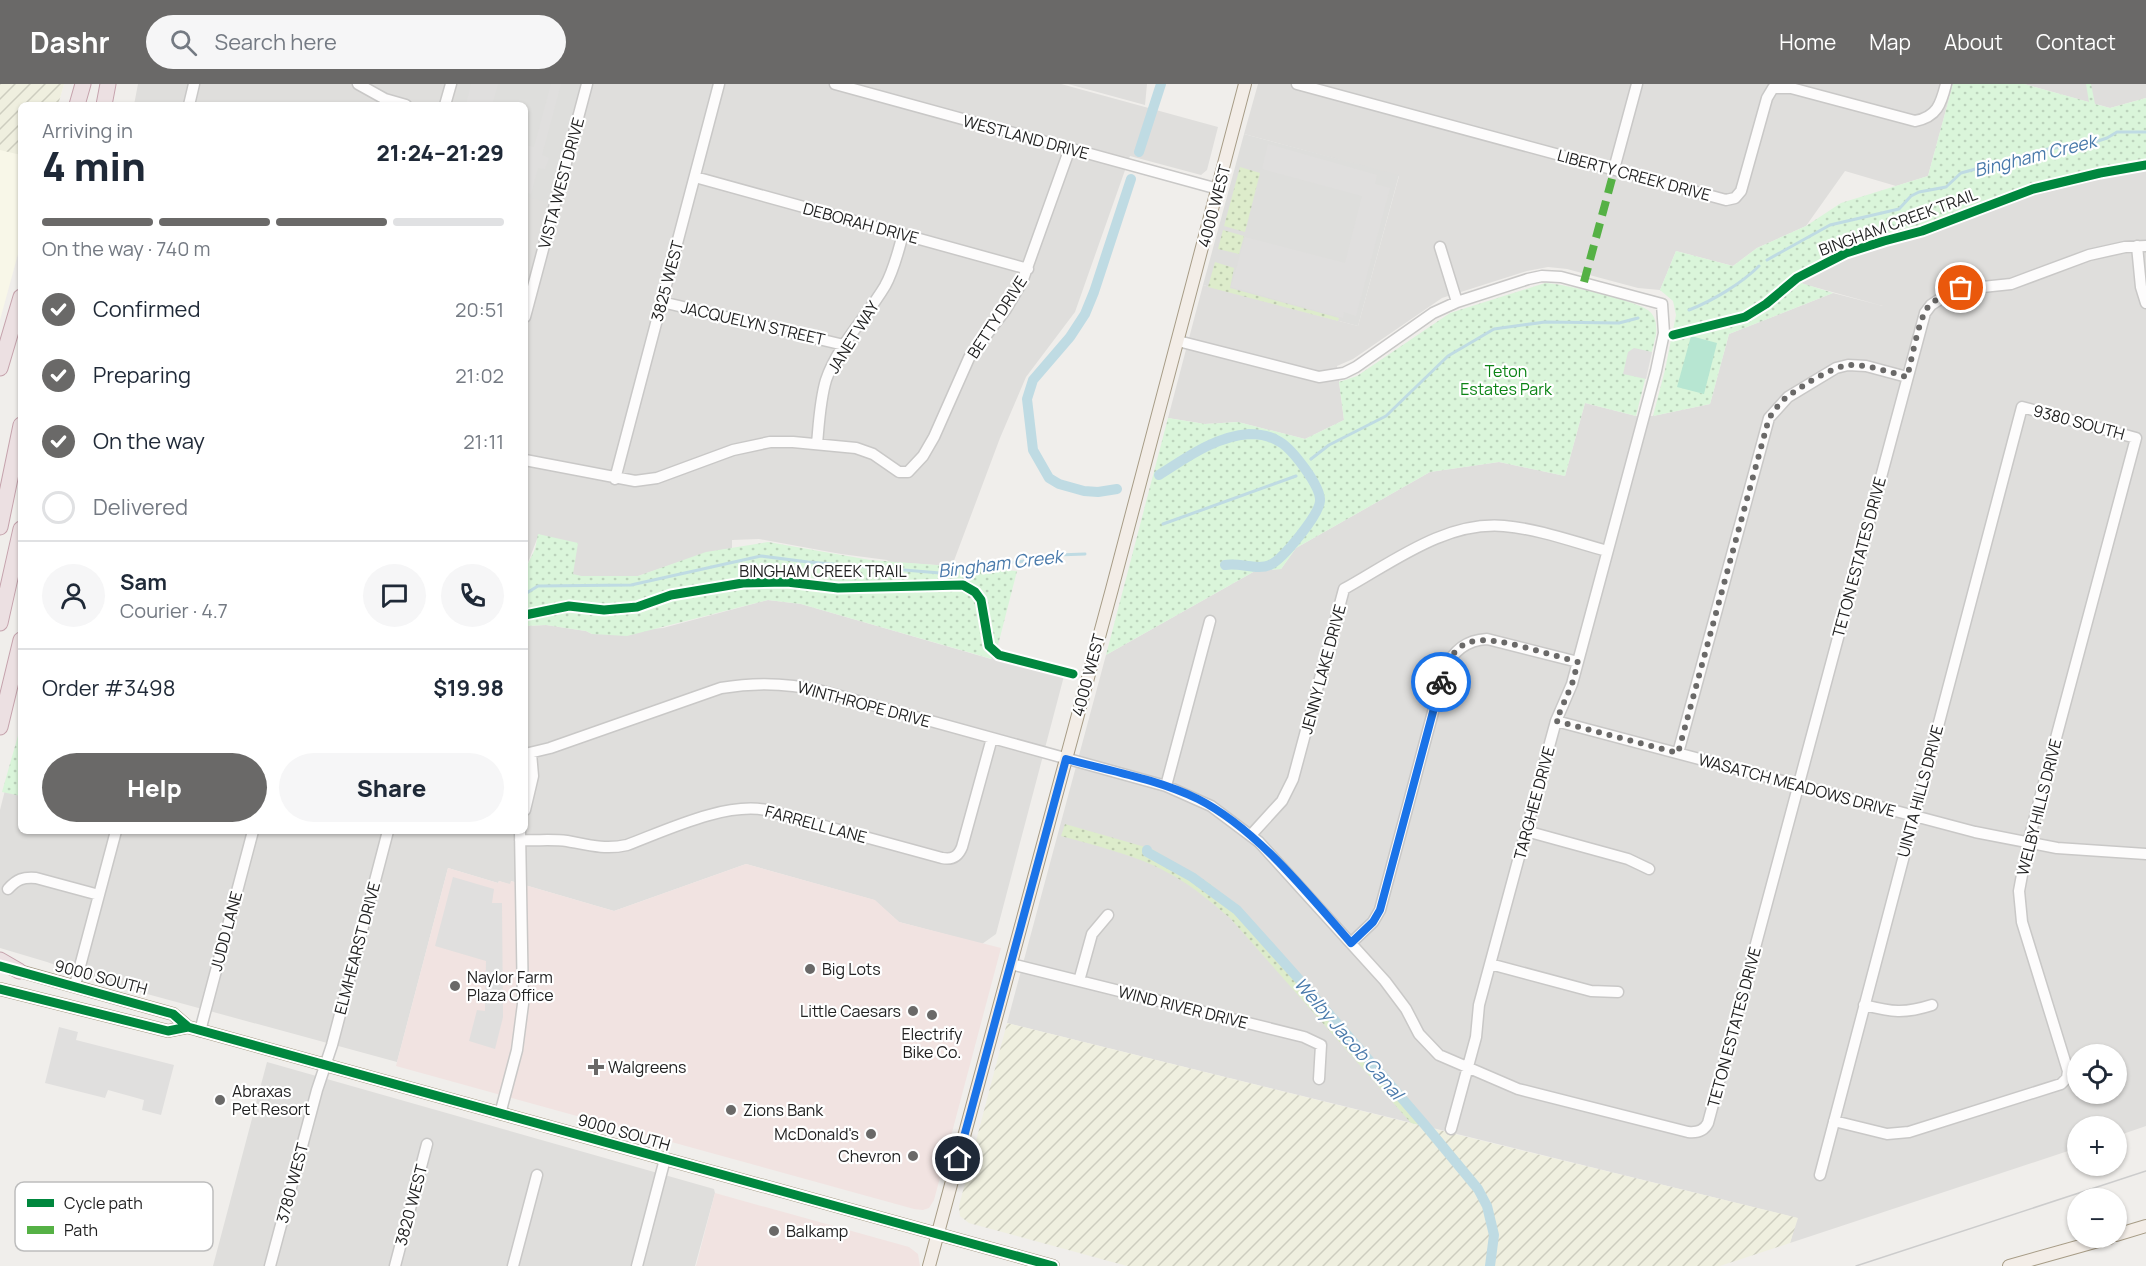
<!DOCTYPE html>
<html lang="en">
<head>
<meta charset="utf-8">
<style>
	body { margin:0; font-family:Manrope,sans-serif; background:#f6f6f7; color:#1f2937; height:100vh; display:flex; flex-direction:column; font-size:22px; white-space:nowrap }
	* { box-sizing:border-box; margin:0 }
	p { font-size:20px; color:#747a83 }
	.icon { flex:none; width:33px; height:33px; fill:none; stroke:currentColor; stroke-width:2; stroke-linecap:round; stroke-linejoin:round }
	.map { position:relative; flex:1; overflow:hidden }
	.details { position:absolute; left:18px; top:18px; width:510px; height:732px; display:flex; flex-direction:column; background:#fff; border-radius:9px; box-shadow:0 2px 4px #0004 }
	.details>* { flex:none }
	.controls { position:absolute; left:2067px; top:960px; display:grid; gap:12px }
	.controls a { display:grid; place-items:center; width:60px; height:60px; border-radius:50%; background:#fff; box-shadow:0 2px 4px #0004; font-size:30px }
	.pin { position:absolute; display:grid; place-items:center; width:51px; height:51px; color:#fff; margin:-26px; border:3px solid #fff; border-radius:50%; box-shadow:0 2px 6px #0007 }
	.courier { position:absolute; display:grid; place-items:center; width:60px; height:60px; margin:-30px; border:4px solid #1a73e8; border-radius:50%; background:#fff; color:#222; box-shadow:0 2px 8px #0007 }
	.head em { font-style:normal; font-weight:800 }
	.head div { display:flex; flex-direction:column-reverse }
	.head { display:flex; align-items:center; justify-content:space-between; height:102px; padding:0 24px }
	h1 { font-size:39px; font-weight:800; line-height:45px }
	.bar { display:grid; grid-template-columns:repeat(4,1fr); gap:9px 6px; align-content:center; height:72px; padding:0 24px }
	.bar i { height:8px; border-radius:4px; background:#e0e1e3 }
	.bar .on { background:#6a6968 }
	.bar p { grid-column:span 4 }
	.line { display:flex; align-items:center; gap:15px; padding:0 24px; border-top:2px solid #e0e1e3 }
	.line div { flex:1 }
	.round { display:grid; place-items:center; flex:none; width:63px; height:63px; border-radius:32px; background:#f6f6f7 }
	ol { padding:0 24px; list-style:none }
	li { display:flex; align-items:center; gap:18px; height:66px }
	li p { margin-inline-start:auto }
	li .icon { padding:6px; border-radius:50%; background:#6a6968; color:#fff; stroke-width:4 }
	li:last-child { color:#747a83 }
	li i { width:33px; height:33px; border:3px solid #e0e1e3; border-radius:50% }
	.cta { display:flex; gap:12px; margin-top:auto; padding:12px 24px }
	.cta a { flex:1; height:69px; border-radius:36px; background:#6a6968; color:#fff; font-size:24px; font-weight:800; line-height:69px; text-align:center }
	.cta a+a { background:#f6f6f7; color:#1f2937 }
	header { display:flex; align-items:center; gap:36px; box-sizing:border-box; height:84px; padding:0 30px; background:#6a6968; color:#fff }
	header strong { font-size:28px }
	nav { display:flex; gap:33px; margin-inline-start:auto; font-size:21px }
	.search { width:420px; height:54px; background:#f6f6f7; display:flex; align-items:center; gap:15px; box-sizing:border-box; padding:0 21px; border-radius:33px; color:#747a83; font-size:22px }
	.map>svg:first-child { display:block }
	.residential { fill:#dfdedc; fill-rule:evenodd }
	.commercial { fill:#f1e3e1 }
	.education { fill:#f8f7e8 }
	.religious { fill:#dededc }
	.farmland { fill:url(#farmland-furrows) }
	.grass { fill:url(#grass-dots) }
	.park { fill:url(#park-dots) }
	.pitch { fill:#b7e6d2 }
	.parking { fill:#e0dfde }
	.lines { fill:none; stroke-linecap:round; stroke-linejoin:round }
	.stream { stroke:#bfdbe3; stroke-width:3 }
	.canal { stroke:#bfdbe3; stroke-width:10 }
	.minor-casing { stroke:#c9c8c7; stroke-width:13 }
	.major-casing { stroke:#a79c86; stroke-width:14 }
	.highway-casing { stroke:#c5a2ac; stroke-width:17 }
	.minor { stroke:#fdfcfc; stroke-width:10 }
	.major { stroke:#f3ede7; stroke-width:12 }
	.highway { stroke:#ece0e2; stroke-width:15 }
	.tram { stroke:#ccc; stroke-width:1.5 }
	.quiet { stroke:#55b145; stroke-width:8; stroke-dasharray:15 8; stroke-linecap:butt }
	.cycleway-casing { stroke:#fff; stroke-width:13 }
	.cycleway { stroke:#00873e; stroke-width:9 }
	.done { stroke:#6a6968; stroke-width:6; stroke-dasharray:0 10.8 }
	.route { stroke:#1a73e8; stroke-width:8 }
	.poi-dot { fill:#6a6968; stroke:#fff; stroke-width:2 }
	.labels { text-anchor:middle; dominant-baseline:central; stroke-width:4.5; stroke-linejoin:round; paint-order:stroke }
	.street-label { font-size:16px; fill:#222; stroke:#fff }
	.park-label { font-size:16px; fill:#0c8416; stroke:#fff }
	.poi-label { font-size:16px; fill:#222; stroke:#fff; text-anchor:start }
	.water-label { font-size:18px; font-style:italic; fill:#4a7aab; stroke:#fff }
	.key { fill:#fff; stroke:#bdbdbd; stroke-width:1.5 }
	.key-label { font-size:16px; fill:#222 }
</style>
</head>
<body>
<header>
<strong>Dashr</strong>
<div class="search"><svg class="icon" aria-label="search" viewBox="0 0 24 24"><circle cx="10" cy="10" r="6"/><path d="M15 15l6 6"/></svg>Search here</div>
<nav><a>Home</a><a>Map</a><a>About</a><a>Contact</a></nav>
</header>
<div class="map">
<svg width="2146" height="1182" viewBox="0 0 2146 1182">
	<defs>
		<pattern id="farmland-furrows" width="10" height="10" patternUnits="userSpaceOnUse" patternTransform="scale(1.5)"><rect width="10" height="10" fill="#efefdf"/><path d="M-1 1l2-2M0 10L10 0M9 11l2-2" fill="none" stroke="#cdcdbf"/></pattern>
		<pattern id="grass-dots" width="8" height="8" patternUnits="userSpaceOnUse" patternTransform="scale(1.5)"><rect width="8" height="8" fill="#ddeccb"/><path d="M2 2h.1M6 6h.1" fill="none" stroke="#bdcaae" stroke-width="1.8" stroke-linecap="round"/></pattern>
		<pattern id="park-dots" width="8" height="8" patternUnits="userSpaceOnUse" patternTransform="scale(1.5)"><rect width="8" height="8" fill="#daf5da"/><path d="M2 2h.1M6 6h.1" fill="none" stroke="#bbd2bb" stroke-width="1.8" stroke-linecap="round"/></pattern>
	</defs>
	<rect width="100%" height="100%" fill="#f0eeeb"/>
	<path class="residential" d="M138,0h923l157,43 -11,43 -6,5 -71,-19 -55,156 -49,65 -26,61 -48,128 -63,-4 -2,-2 -46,-6 -82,-15 -27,1v8l-26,5 -68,23h-57l-8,-1 -34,-41 -14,36v-465h-391z
		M1068,0h79l-2,21z
		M1258,0h695l-25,92 -32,10 -51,-15 -39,55 -49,22 -24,18 -57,-15 -16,39 -22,-2 -71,-19 -19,-2 -21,4 -85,27 -89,61 -16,7 7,54 -39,19 -67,-17 -33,2 -37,-6 35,-133 155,41 41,-150 -155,-42z
		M2024,0h122v14l-36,10z
		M2146,84v958l-29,10 -1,-10h-38l-1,22 -287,95 7,-25 -790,-195 99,-368 149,-84 26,-2 15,-21 134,-76 69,-10 66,14 20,-73 51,13h17l57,-12 19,-70 104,-41 50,13 -87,-24 13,-8 39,-16 177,-62 80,-21zM2078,970h38v40h-38z
		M768,516l33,4 190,55 2,-2 71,19 -68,258 -14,10 -83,-22 -25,-22 -128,-36 -132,47 -103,-30v4l-12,-4 -1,2 -50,-15 -51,194 -294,-80 -56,-20 -47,-14v-138l21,-83v104h504v-205l21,-1 40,6 6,3 71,-6z
		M267,978l447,127 1,4 -20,73h-482z"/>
	<path class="commercial" d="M746,780l129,36 24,22 102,26 -67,252 -5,8 -6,2 -9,-1 -518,-143 52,-198 50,15 1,-2 11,3 1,-3 103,30z
		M715,1109l194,54 9,7 2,12h-224z"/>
	<path class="education" d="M0,0h64l-6,21h-37v138l-21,77z"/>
	<path class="religious" d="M460,0h121l-31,119 -25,-7v-91h-71z
		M1244,50l155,41 -41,151 -155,-41z"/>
	<path class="farmland" d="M0,0h64l-6,21h-37v50l-21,-5z
		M1007,939l456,113 335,82 -8,25 -70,23h-593l-158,-43 -9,-7 -1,-10z"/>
	<path class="grass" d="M1240,83l20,6 -15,59 -21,-6z
		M1223,146l21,6 -5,18 -21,-5z
		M1215,178l19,6 -4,20 109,30 -1,3 -130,-34z
		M1065,740l87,25 57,34 29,25 56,59 138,161 -21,-5 -181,-205c-18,-15 -35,-30 -56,-42 -34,-20 -74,-29 -113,-40z"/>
	<path class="park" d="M1953,0h71l65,18 -3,-18h5l4,20 15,4 36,-10v70l-50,9 -71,19 -177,62 -39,16 -11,8 35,11 -104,41 -19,70 -57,12 12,-46 11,-55 -3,-14 -13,-11 16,-39 57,15 24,-18 49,-22 35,-23 87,-27z
		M1545,199c16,0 91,18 103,27 8,6 9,15 8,25l-20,81 -51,-13 -20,73 -66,-14 -69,10 -134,76 -15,21 -26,2 -149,84 62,-237 37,6 33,-2 67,17 39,-19 -5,-38 18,-6 93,-63z
		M538,450l40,9 -5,31 8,2h57l68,-24 62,-10 102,18 147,11 -20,78 74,21 -2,7 -76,-20 -1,2 -191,-55 -33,-4 -141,36 -35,-2 -6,-3 -40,-6 -21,1v-56l10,-21z
		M21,641v71l-19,-4z"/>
	<path class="pitch" d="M1691,252l26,7 -13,51 -27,-7z"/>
	<path class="parking" d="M471,0h27l-6,21h-26z
		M551,0h10l-19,71 7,3 -4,11 -7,-1 -7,26 -6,-2v-47l9,2z
		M1268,60l109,31 -2,9 15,4 -34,128 -12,-4 -1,6 -112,-31 14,-50 100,26 17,-67 -100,-27z
		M1634,264l18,4 -6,27 -23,-5 5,-22z
		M453,793l41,12 -2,14h10l1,114 -8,32 -26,-8 8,-31 8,1 1,-50 -51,-15z
		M59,943l19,5 -2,8 98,25 -13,50 -19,-5 2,-10 -36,-10 -3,8 -60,-15z"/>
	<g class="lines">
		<path class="stream" d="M1767,176l63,-35 69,-16 12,-13 8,-4 27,-5 15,-14 87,-24 44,-6 15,-5 10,-6h29
			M1689,226c23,-9 52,-26 70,-44
			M1311,375l18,-14 57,-29 62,-60 46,-27 51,-7 74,1 19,-5
			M1163,440l133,-48
			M525,510l13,-8 93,-1 130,-29 47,6 132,11 38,-10 40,-1 39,-7 28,-1"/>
		<path class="canal" d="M1139,68l22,-68
			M1159,391c27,-17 57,-39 90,-41 11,0 22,2 31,8 12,7 41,44 40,59 -1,14 -37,58 -50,64 -13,6 -30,-3 -45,0
			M1117,405l-19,3 -14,-1 -25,-7 -10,-6 -16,-28 -6,-51 6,-19 37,-43 15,-23 9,-22 37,-113
			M1147,766v2l45,25 45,33 60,67 128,148 53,64 9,17 7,29 -4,31"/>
		<g class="minor-casing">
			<path id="minor" d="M358,0l27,15 21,6
				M835,0l383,105
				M1297,0l429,116 9,-2 6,-7 26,-93 6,-10h18l124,33c22,-4 26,-17 31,-37
				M189,21l5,-21
				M445,21l6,-21
				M1614,85l23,-85
				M695,93l333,92
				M2137,162l4,41 5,16
				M1440,163l17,55
				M662,218l182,43
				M525,233l62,-233
				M1178,257l141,36 25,-4 12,-6 77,-54 24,-11 71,-23 14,-3 19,1 101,27 2,29 -8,38 -84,313 -16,37 -30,110 -47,174 -3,32 -25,92
				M817,360c2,-22 3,-44 9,-64 12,-35 40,-62 59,-94 9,-16 13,-34 18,-52
				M525,376l110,21 22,-3 76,-28 37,-8h23l63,6 17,6 26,18h9l15,-16 11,-19 35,-79 37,-49 16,-27 48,-134
				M615,395l104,-395
				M1556,637l419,111 82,16 89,6
				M1678,669l91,-335 19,-21 48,-29 12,-3 18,1 41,11
				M525,670l25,-6 171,-60c35,-6 67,-5 101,3l344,95 45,20 48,36 126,139 21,28 13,25 20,21 79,34 170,43c9,1 16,-1 20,-9l217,-810 6,-8 23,-15 57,-6 78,-29 36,-8 21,-1
				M1166,702l44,-165
				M525,726l8,-34 -2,-23
				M1526,747l102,28 21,10
				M1251,751l31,-34 11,-22 51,-190c49,-27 101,-68 160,-63 35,3 70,16 103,25
				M520,756c15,1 31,-1 47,1 21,4 38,9 60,4 40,-15 98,-43 139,-35l176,48c10,2 16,-1 20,-11l30,-109
				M8,805c9,-10 15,-12 28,-11l63,17
				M1351,859l22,-21 7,-12 64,-239c8,-19 22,-31 43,-32l91,23
				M1011,880l293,73 17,8 -2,34
				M1490,880l101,27 27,1
				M1079,897l13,-47 16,-19
				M75,901l41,-154
				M1864,921c28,7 40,9 68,0
				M200,947l53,-200
				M500,1030l17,-64 6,-46 -3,-173
				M1820,1091l202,-768 114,31 -108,405 -9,48 3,31 46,149 -1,7 -6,6 -152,48 -22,2 -53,-13
				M270,1182l47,-176 15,-45 56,-214
				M395,1182l32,-122
				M513,1182l24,-91
				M637,1182l28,-107"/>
		</g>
		<g class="major-casing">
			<path id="major" d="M12,885l161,45 15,13
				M0,905l168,42 20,-4 865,239
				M2116,1151l30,-9
				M929,1182l183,-677 133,-505
				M2009,1182l100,-28"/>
		</g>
		<g class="highway-casing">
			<path id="highway" d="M77,21l6,-21
				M104,21l4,-21
				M0,284l21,-71
				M0,443l21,-102
				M0,539l21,-94
				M0,643l21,-87
				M0,876l19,11"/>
		</g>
		<use href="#minor" class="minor"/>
		<use href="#major" class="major"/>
		<use href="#highway" class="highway"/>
		<path class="tram" d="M1856,1182l290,-95"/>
		<path class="quiet" d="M1584,198l29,-107"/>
		<g class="cycleway-casing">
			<path id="cycleway" d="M1673,251l72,-18 21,-13 31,-26 49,-25 38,-12 38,-10 111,-42 67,-16 46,-8
				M525,531l44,-9 35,4 33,-3 34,-12 72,-12 44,-1 51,6 125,-3 12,7 6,8 8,46 10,9 74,19
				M0,882l173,48 15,13
				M0,905l168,42 20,-4 865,239"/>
		</g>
		<use href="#cycleway" class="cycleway"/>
	</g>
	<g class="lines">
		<path class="done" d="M1441,598c13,-51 41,-45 83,-35 18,5 36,10 54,15l-6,22 -16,37 122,32 91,-335c6,-8 11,-16 19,-22 14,-10 46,-31 63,-31 19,0 38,7 56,12 5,-17 11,-57 21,-70 8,-9 22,-15 33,-19"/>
		<path class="route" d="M958,1075l108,-400c44,12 91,20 132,40 59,30 110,95 153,144l22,-21 7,-12 61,-228"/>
	</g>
	<g class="poi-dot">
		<circle cx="810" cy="885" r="6"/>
		<circle cx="455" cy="902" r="6"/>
		<circle cx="913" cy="927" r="6"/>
		<circle cx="932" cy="931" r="6"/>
		<path d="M593 974h6v6h6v6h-6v6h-6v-6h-6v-6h6z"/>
		<circle cx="220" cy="1016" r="6"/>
		<circle cx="731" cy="1026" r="6"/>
		<circle cx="871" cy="1050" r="6"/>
		<circle cx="913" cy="1072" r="6"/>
		<circle cx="774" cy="1147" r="6"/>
	</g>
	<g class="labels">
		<g class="street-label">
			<text transform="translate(1026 53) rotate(15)">WESTLAND DRIVE</text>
			<text transform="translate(1634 91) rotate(15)">LIBERTY CREEK DRIVE</text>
			<text transform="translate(561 99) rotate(-75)">VISTA WEST DRIVE</text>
			<text transform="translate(1214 122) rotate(-75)">4000 WEST</text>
			<text transform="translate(1898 138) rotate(-20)">BINGHAM CREEK TRAIL</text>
			<text transform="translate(861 139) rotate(15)">DEBORAH DRIVE</text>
			<text transform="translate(667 197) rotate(-75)">3825 WEST</text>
			<text transform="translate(997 233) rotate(-57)">BETTY DRIVE</text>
			<text transform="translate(753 239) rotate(13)">JACQUELYN STREET</text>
			<text transform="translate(853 253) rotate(-58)">JANET WAY</text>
			<text transform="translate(2079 338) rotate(15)">9380 SOUTH</text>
			<text transform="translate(1859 473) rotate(-75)">TETON ESTATES DRIVE</text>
			<text x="823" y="487">BINGHAM CREEK TRAIL</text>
			<text transform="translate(1323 585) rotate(-75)">JENNY LAKE DRIVE</text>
			<text transform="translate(1088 591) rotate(-75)">4000 WEST</text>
			<text transform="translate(864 620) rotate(15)">WINTHROPE DRIVE</text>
			<text transform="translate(1797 701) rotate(15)">WASATCH MEADOWS DRIVE</text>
			<text transform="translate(1920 707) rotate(-75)">UINTA HILLS DRIVE</text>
			<text transform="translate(1534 719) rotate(-75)">TARGHEE DRIVE</text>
			<text transform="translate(2039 723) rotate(-76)">WELBY HILLS DRIVE</text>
			<text transform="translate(816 740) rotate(15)">FARRELL LANE</text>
			<text transform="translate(226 847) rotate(-75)">JUDD LANE</text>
			<text transform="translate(357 864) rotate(-75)">ELMHEARST DRIVE</text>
			<text transform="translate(101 893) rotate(15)">9000 SOUTH</text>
			<text transform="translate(1183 923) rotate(14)">WIND RIVER DRIVE</text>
			<text transform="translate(1734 943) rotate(-75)">TETON ESTATES DRIVE</text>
			<text transform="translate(624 1048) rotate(16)">9000 SOUTH</text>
			<text transform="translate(292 1099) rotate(-75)">3780 WEST</text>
			<text transform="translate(411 1121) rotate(-75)">3820 WEST</text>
		</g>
		<g class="park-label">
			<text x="1506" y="287">Teton<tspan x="1506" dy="18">Estates Park</tspan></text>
		</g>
		<g class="poi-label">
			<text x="822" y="885">Big Lots</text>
			<text x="467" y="893">Naylor Farm<tspan x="467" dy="18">Plaza Office</tspan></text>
			<text x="901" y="927" text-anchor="end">Little Caesars</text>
			<text x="932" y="950" text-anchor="middle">Electrify<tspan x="932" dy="18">Bike Co.</tspan></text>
			<text x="608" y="983">Walgreens</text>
			<text x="232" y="1007">Abraxas<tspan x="232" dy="18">Pet Resort</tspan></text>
			<text x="743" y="1026">Zions Bank</text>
			<text x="859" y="1050" text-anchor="end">McDonald's</text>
			<text x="901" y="1072" text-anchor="end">Chevron</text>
			<text x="786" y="1147">Balkamp</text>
		</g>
		<g class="water-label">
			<text transform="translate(2035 71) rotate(-14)">Bingham Creek</text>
			<text transform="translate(1000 479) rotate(-7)">Bingham Creek</text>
			<text transform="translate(1349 954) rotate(49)">Welby Jacob Canal</text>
		</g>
	</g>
	<rect x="15" y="1098" width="198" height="69" rx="9" class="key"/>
	<rect x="27" y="1115" width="27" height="8" fill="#00873e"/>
	<rect x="27" y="1142" width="27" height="8" fill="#55b145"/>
	<g class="key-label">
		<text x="64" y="1125">Cycle path</text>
		<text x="64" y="1152">Path</text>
	</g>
</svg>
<div class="controls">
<a><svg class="icon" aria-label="locate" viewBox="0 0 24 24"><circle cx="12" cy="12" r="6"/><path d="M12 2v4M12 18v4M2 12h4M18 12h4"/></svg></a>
<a>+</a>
<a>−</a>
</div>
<div class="pin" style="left:1961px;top:204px;background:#ea580c"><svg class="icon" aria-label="bag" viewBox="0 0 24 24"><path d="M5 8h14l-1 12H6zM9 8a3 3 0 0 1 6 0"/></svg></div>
<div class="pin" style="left:958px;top:1075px;background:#1f2937"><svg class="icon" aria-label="home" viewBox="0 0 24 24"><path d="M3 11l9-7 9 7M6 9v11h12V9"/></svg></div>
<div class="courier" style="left:1441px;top:598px"><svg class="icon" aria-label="bike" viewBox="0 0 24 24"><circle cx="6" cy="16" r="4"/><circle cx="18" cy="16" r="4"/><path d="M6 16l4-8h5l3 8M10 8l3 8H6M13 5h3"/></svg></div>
<section class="details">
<div class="head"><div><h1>4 min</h1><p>Arriving in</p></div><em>21:24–21:29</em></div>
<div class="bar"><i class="on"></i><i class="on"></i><i class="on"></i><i></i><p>On the way · 740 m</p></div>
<ol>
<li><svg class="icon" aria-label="check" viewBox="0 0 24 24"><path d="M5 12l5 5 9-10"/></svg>Confirmed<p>20:51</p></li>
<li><svg class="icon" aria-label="check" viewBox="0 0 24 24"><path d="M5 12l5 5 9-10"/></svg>Preparing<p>21:02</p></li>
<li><svg class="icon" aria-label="check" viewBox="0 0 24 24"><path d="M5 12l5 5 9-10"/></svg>On the way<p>21:11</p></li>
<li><i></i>Delivered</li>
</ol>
<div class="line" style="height:108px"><a class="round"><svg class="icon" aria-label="person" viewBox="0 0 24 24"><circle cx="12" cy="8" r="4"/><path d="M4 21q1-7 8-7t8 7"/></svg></a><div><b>Sam</b><p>Courier · 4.7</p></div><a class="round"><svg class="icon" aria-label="chat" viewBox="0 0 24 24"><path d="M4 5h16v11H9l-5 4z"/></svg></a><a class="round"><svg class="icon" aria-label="phone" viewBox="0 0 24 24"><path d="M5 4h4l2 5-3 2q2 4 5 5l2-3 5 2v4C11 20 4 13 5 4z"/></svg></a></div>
<div class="line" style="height:78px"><div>Order #3498</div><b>$19.98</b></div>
<div class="cta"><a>Help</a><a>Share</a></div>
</section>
</div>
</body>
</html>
